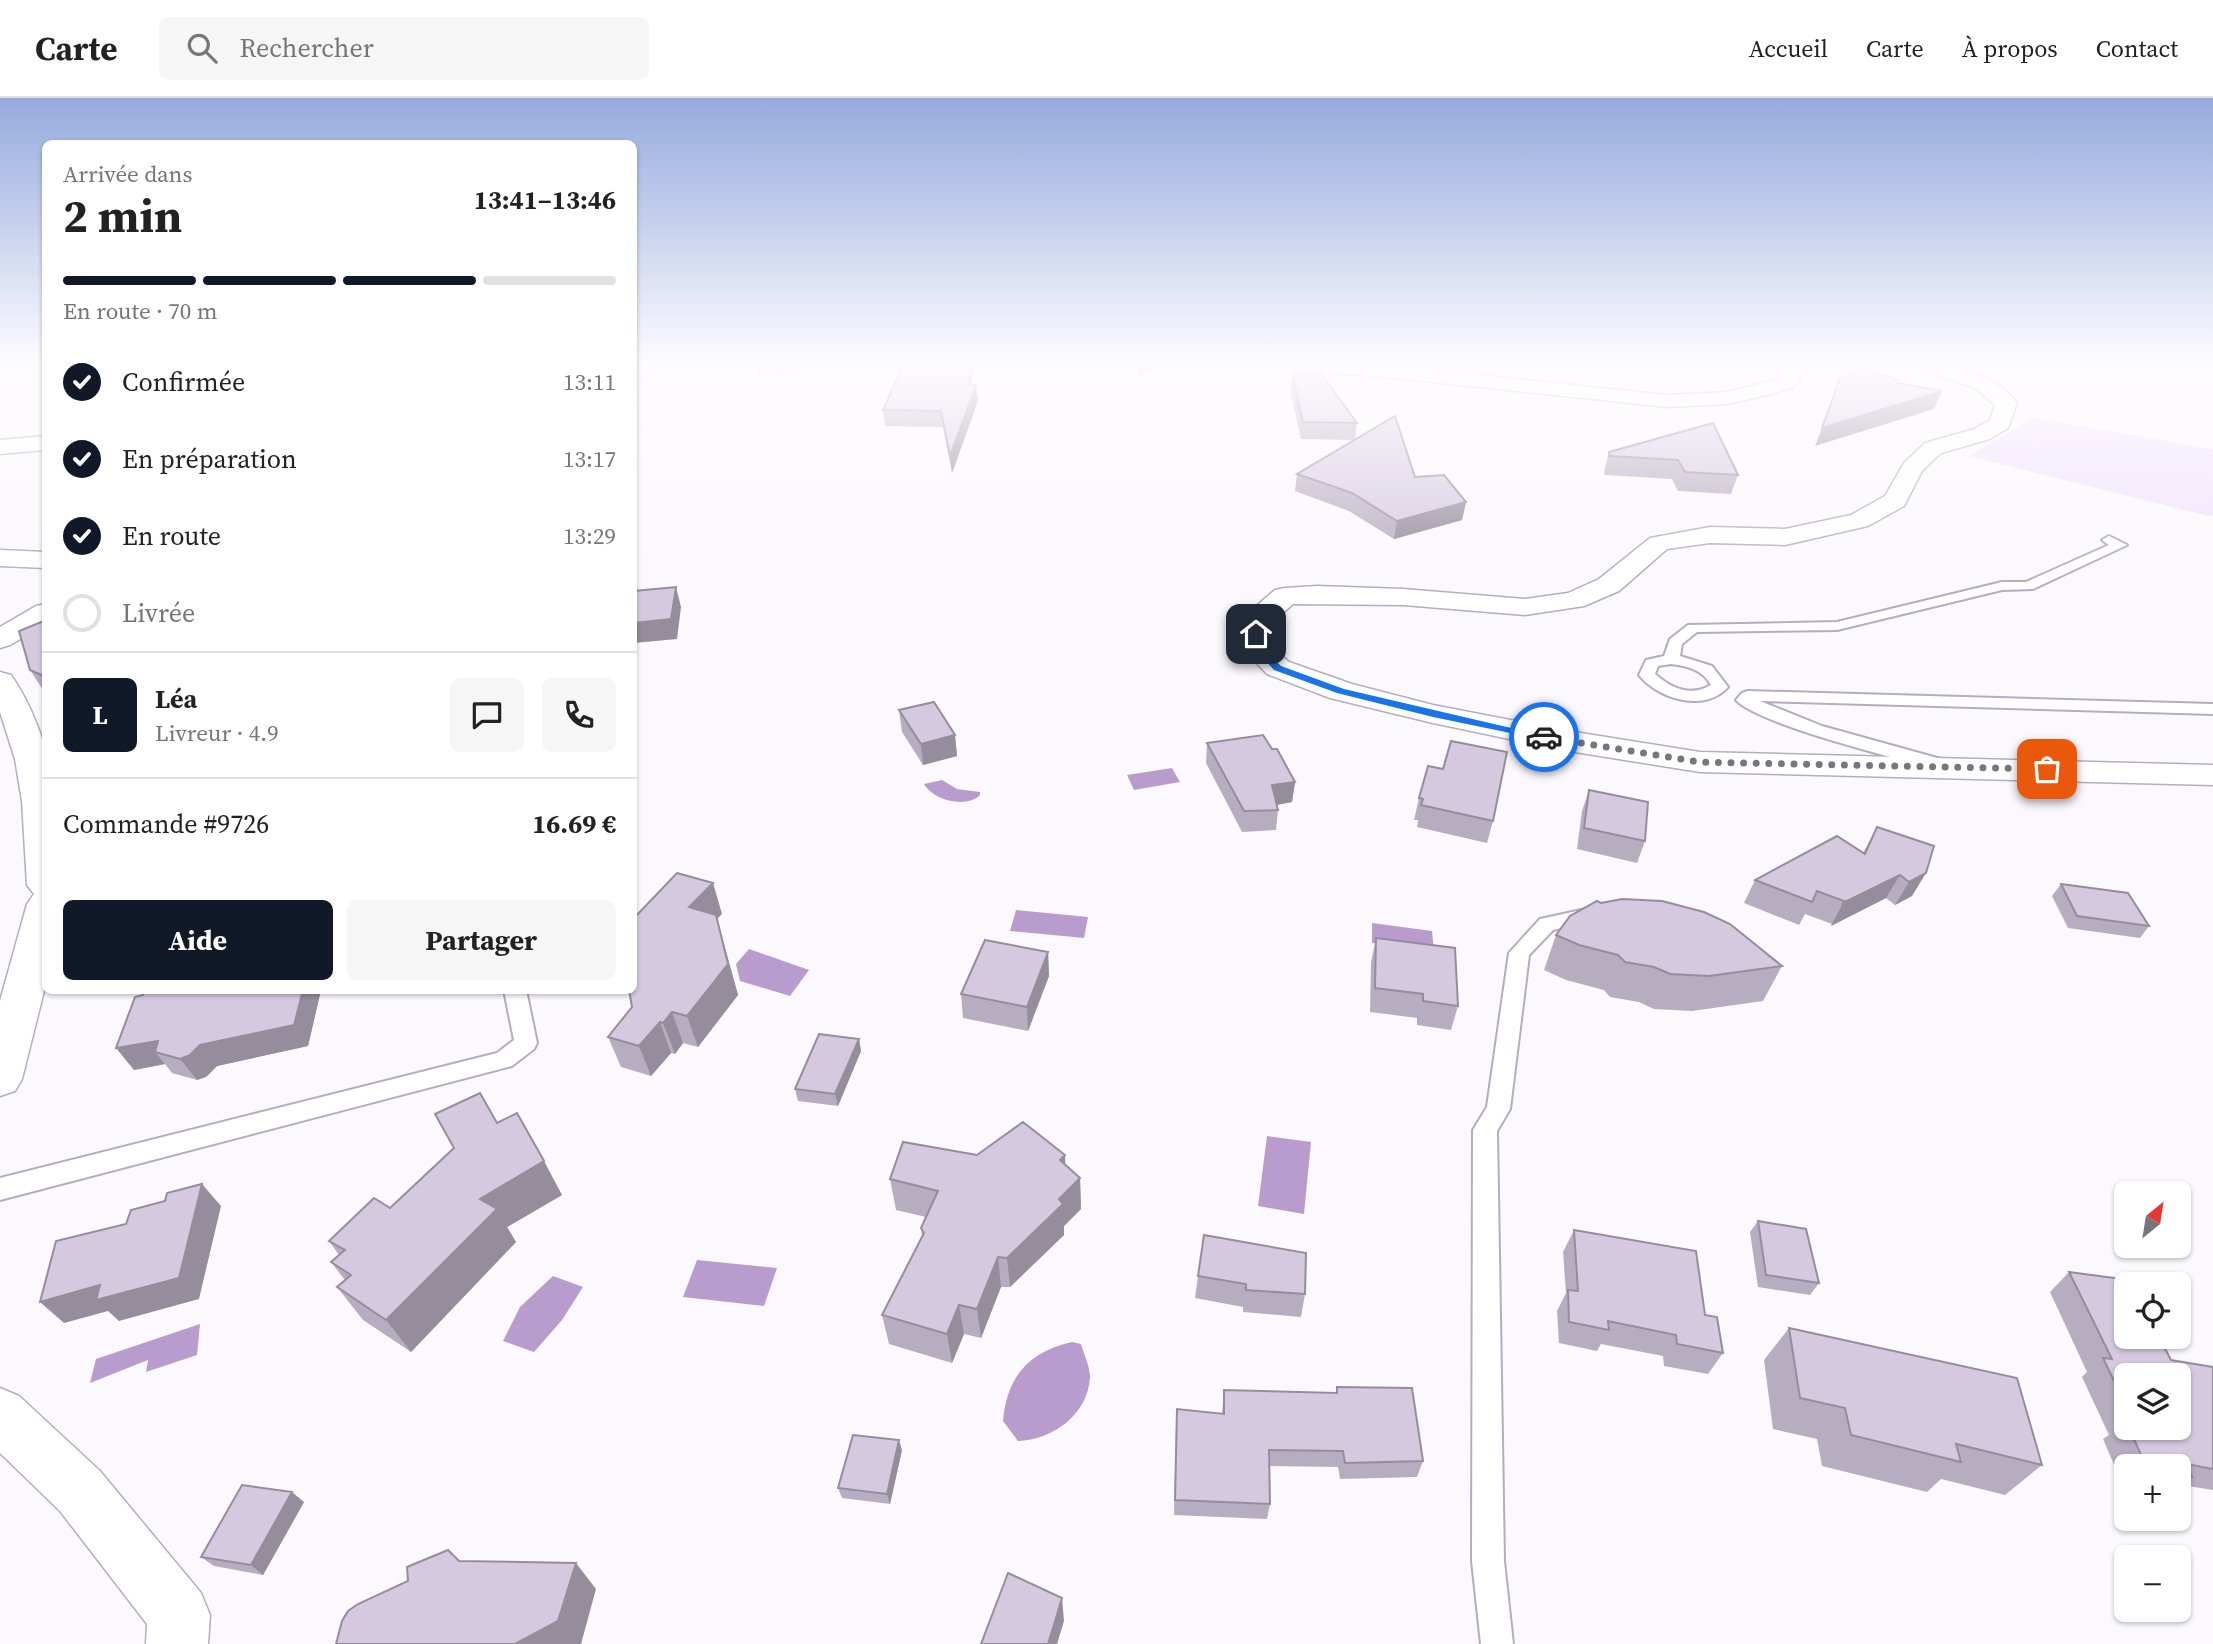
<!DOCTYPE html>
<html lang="fr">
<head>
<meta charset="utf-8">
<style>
	body { margin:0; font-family:"Source Serif 4",serif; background:#f6f6f6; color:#222; height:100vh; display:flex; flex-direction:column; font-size:26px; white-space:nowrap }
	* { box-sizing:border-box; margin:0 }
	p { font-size:23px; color:#767676 }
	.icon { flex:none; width:38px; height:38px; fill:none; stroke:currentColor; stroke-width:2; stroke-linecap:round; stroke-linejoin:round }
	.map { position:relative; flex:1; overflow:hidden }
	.drawer { position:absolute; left:42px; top:42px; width:595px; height:854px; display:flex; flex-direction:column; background:#fff; border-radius:10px; box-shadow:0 2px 5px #0004 }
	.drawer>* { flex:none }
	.needle { width:46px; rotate:30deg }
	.controls { position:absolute; left:2114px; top:1083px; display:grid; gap:14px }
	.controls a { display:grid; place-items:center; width:77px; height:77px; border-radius:10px; background:#fff; box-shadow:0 2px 5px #0004; font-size:35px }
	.pin { position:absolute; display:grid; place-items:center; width:60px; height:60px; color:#fff; margin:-30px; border-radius:14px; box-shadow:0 4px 10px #0006 }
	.courier { position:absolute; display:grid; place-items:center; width:70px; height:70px; margin:-35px; border:5px solid #1a73e8; border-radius:50%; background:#fff; color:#222; box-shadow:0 2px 9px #0007 }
	.headline em { font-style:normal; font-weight:700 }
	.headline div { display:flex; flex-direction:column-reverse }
	.headline { display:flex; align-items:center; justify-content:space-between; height:119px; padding:0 21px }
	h1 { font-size:46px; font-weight:700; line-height:52px }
	.bar { display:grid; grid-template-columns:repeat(4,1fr); gap:10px 7px; align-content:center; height:84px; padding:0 21px }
	.bar i { height:9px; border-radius:5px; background:#e0e0e0 }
	.bar .current { background:#111827 }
	.bar p { grid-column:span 4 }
	.line { display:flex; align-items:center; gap:18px; padding:0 21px; border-top:2px solid #e0e0e0 }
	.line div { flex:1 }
	.round { display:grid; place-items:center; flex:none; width:74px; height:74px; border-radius:10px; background:#f6f6f6 }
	ol { padding:0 21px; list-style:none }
	li { display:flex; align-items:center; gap:21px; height:77px }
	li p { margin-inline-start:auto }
	li .icon { padding:7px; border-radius:50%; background:#111827; color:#fff; stroke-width:4 }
	li:last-child { color:#767676 }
	li i { width:38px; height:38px; border:4px solid #e0e0e0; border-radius:50% }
	.primary-button { display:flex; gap:14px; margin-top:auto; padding:14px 21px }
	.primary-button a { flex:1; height:80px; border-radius:10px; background:#111827; color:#fff; font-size:28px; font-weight:700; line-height:80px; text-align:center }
	.primary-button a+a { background:#f6f6f6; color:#222 }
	header { display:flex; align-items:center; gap:42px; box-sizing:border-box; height:98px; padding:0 35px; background:#fff; border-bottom:2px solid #e0e0e0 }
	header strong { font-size:33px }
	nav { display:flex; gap:38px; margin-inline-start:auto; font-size:24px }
	.search { width:490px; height:63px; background:#f6f6f6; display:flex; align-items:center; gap:18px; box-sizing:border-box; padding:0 24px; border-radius:10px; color:#767676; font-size:26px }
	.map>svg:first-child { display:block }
	.green { fill:#efe1fb }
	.water { fill:#b89ccd }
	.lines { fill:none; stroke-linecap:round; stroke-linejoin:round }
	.lane-casing { stroke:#b7abc1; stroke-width:4 }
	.street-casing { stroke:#b7abc1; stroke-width:3 }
	.lane { fill:#fff; fill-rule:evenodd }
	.street { fill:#fff; fill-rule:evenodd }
	.wall { fill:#b7adc0; fill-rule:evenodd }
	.shaded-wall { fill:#958d9c }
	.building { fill:#d5c9df; stroke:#958d9c; stroke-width:2 }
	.route { fill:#1a73e8 }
	.done { stroke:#79757d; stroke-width:7; stroke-dasharray:0 12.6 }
</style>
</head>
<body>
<header>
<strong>Carte</strong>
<div class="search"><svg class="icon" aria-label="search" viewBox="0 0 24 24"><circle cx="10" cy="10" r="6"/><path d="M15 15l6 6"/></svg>Rechercher</div>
<nav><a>Accueil</a><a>Carte</a><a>À propos</a><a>Contact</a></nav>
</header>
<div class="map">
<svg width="2213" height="1546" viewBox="0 0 2213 1546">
	<rect width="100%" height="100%" fill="#fcf9fe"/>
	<path class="green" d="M2033,320l180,31v66l-5,1 -239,-60z"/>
	<path class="water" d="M1172,670l8,14 -46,8 -7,-15z
		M942,682l15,9 23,3v3c-14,14 -47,5 -56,-11z
		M1016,812l72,7 -4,21 -74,-7z
		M1372,825l60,8 2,20 -62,-8z
		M749,851l60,21 -19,26 -50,-15 -4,-17z
		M1267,1038l44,6 -7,72 -46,-8z
		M697,1162l80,8 -13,38 -81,-9z
		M553,1178l30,11 -21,33 -28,32 -31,-11 17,-34z
		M200,1226l-3,31 -51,17 2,-12 -58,23 6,-24z
		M1072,1244l9,2c3,10 9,23 9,33 -2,38 -38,63 -72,64l-15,-20c4,-44 25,-69 69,-79z"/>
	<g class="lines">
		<g class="lane-casing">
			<path id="lane" d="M2109,438l18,9 -94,44 -31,1 -165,40 -140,2 -15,12 -2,12 32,10 16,21c-23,26 -70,12 -89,-12l7,-15 18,-4 6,-17 18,-14 149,-3 165,-40h24l83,-37 -7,-5zM1671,566c17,2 32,6 40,21 -20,12 -39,4 -56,-11l3,-8z
				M1748,593l465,13v10l-453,-13 62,25 126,35 3,4 -9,5c-38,-9 -185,-46 -206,-70l6,-7z
				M1586,811l7,2 3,5 -3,5 -40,9 -24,25 -19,154 -13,22 7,430 9,83h-32l-9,-83 1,-431 14,-23 22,-154 31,-34z
				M504,892h22l11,53 -3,6 -22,17 -512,134v-22l497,-125 17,-13z"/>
		</g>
		<g class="street-casing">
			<path id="street" d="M634,269h20l-13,11 -7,2z
				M1301,269h102l264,28 60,-3 52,-13 7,-12 21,2 -14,18 -21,7 -45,10 -60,3 -302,-32 -54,-2 -7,-2z
				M1923,269c33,0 73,7 94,36l-9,25 -18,11 -49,14 -19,18 -18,35 -36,20 -83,19 -75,-2 -43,6 -48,42 -35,15 -59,9 -122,-10 -110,-1 -16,14 -7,16 6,17 13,11 63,22 81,21 129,25 138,22 513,13v20l-513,-13 -138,-22 -129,-27 -103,-25 -63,-24 -19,-20 -6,-20 12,-26 21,-18 10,-2 32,-2 86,3 122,10 43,-6 31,-14 51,-41 60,-11 75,2 66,-14 34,-19 19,-33 21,-20 49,-14 16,-9 5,-15 -20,-17 -49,-17z
				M46,338v14l-46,4v-14z
				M0,452l46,2v16l-46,-2z
				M46,506v20l-36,21 -10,3v-21l36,-21z
				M0,574l11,3c16,23 27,49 35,76v232l-24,96 -7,12 -15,5v-95l27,-97 7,-10 -7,-9 -5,-84 -7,-42 -15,-47z
				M0,1290l19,8 81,75 101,122 9,22 -2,29h-62l1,-20 -87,-113 -60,-58z"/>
		</g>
		<use href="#lane" class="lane"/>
		<use href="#street" class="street"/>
	</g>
	<path class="wall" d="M755,269h44l-4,6 -38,2z
		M902,269h72l-3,18 7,16 -26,72 -9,-46 -58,-1 -2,-16z
		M1428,269h48l-24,3z
		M1292,275l65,50 -2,17 60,37 51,25 -4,18 -68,19 -45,-28 -54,-20 2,-17 57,-34 -53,-1 -11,-49z
		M1713,325l25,52 -7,19 -53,-3 -6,-12 -67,-4 -1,-4 5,-19z
		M46,522v71l-3,-1 -13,-20z
		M899,612l56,25 2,21 -34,9 -21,-33z
		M1207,645l65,6 23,33 -3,20 -15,3 1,5 -2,20 -34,2 -36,-69z
		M1589,692l56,51 -8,22 -60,-14 5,-38z
		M1419,700l74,23 -6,22 -70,-16 1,-7h-4z
		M1877,729l57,19 -22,50 -17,9 -9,-7 -55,28 1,-2 -27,-10 -6,11 -55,-22 11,-23 108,-27z
		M2061,786l88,42 -9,12 -72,-10 -16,-32z
		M722,816l-5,5 21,76 -40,52 -15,-4 -8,11 -4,-1 -20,23 -30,-9 -13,-30 24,-30z
		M1556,837l226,31 -19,35 -71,10 -38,-2 -15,-7 -29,-5 -6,-7 -38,-10 -22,-10z
		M1376,840l82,68 -7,24 -34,-5v-7l-47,-6 1,-50z
		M1048,854l1,24 -21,55 -65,-13 -2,-24z
		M144,892h177l-13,56 -91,20 -11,11 -9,3 -25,-7 -7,-9 -31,6z
		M859,941l2,12 -23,55 -40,-5 -3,-12z
		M497,1025l65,72 -55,32 9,15 -105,110 -48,-32 -26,-33 8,-7 -14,-18 8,-7 -10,-14 61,-33z
		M977,1057l88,10 15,13 1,31 -17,17v9l-54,52h-9l-20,51 -17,-4 -12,29 -63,-19 -7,-29 40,-79 -1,-8 5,-11 -30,-7 -6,-31z
		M1758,1123l61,62 -9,12 -52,-8 -8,-55z
		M1574,1132l131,85 18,38 -15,21 -44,-8 -1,-10 -62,-12 -4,7 -38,-8 -2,-32 9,-18 -3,-41z
		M2069,1174l102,88 42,7v123l-32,-5 -2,1v-20h-53v22h-2l-21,-49 6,-4 -27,-58 5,-5 -37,-80zM2126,1278l53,52h-53z
		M1198,1178l107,18 -4,23 -58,-5v-5l-48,-9z
		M1789,1230l253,137 -37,30 -64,-16 -14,13 -105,-26 -5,-27 -44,-10 -9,-69z
		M1337,1289l86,74 -6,16 -77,2 -2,-12 -68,-1v38l-3,15 -93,-4 2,-89 1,-17 45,5 2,-24 112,3z
		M902,1352l-12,54 -48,-6 -4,-10z
		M304,1404l-41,73 -49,-9 -13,-9z"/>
	<path class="shaded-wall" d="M794,269h5l-4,6z
		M970,269h4l-5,33 -1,-15z
		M1138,269h19l-19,10z
		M1453,269h23l-24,3z
		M976,287l2,16 -26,72 -2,-17z
		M1942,293l-8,18 -119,37 7,-18z
		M1466,404l-4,18 -68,19 3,-18z
		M676,489l5,20 -4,32 -43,4v-20z
		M955,637l2,21 -34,9 -2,-21z
		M1295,684l-3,20 -22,4 2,-21z
		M1926,775l-14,23 -17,9 14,-23z
		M1900,777l-14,23 -55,28 12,-23z
		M713,785l9,31 -5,5 21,76 -40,52 -11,-31 2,-109z
		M1048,854l1,24 -21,55 -1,-24z
		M303,892h18l-13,56 -91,20 -11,11 -9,3 -17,-21 20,-14z
		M672,914l11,31 -8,11 -12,-31z
		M660,924l11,31 -20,23 -12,-30z
		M859,941l2,12 -23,55 -3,-12z
		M158,943l-3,11 10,12 -31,6 -18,-22z
		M1065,1057l1,31 -6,-26z
		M544,1063l18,34 -55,32 9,15 -105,110 -25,-32 94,-121z
		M1080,1080l1,31 -17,17v9l-54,52 -3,-29 52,-59z
		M202,1086l19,22 -22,93 -80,22 -11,-10 -44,12 -24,-21z
		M998,1159l3,30 -20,51 -4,-29z
		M959,1207l5,29 -12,29 -5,-29z
		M899,1342l3,10 -12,54 -3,-10z
		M292,1394l12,10 -41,73 -12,-10z
		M576,1465l20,26 -15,55h-66z
		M1062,1500l2,23 -7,23h-9z"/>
	<path class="building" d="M902,269h68l-2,18h8l-26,71 -9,-45 -58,-1z
		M1865,270l33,12 -1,3 45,8 -120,37 19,-52 8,1 2,-5z
		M1320,274l37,51 -54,-1 -11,-49z
		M1395,318l20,61 29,-2 22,27 -69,19 -45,-28 -55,-19z
		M1713,325l25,52 -53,-3 -7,-12 -68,-4 -1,-4z
		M676,489l-5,32 -37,4v-32z
		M46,522v57l-16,-7 -11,-39z
		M934,604l21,33 -34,9 -22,-34z
		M1263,637l9,14h5l18,33 -23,3 6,25 -34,1 -37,-68z
		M1451,643l56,11 -14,69 -72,-16 2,-6 -4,-1 9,-32 15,3z
		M1589,692l59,12 -3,39 -61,-13z
		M1877,729l57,19 -8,27 -17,9 -9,-7 -57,28 1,-2 -27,-10 -5,11 -57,-22 82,-44 28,18z
		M677,775l36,10 -24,24 27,8 12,49 -41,52 -15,-4 -9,11 -3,-1 -21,24 -31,-9 24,-30 -3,-17h5v-72z
		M2061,786l67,9 21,33 -72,-10z
		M1622,801l40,2 42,11 26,12 52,42 -73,10 -39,-2 -16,-7 -29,-5 -7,-7 -39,-10 -23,-10 14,-19 27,-15 4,2z
		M1376,840l79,10 3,58 -35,-5v-7l-48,-6z
		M985,842l63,12 -21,55 -66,-13z
		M144,892h159l-9,35 -94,20 -10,10 -10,4 -25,-7 3,-11 -42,7 19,-51 8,-2z
		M819,936l40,5 -24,55 -40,-5z
		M480,995l17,30 20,-10 27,48 -64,38 17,10 -111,111 -49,-33 14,-12 -20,-13 14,-12 -16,-9 45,-43 16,10 64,-60 -19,-34z
		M1023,1024l42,33 -5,5 20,18 -21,21 4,5 -56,54 -9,-1 -21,52 -18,-4 -12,29 -65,-19 42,-82 -3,-5 17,-37 -48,-12 13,-37 74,13z
		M202,1086l-23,94 -83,22 4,-15 -60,17 16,-61 70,-17 5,-14 34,-9 2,-8z
		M1758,1123l48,8 13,54 -53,-8z
		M1574,1132l122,21 9,64 12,2 6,36 -46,-9 -1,-9 -68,-14 1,9 -40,-8 -1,-32 10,1z
		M1204,1137l102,18 -1,41 -59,-4v-6l-48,-8z
		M2069,1174l60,8 2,4h-5v53h33l12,23 42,7v102l-26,-5 5,13 -13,-2v-9h-33l-17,-38h50v-52h-53v30l-23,-48 9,1z
		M1789,1230l228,50 25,87 -86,-21 5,18 -110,-27 -6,-27 -45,-10z
		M1337,1289l75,1 11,73 -78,2 -2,-12 -74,-1 1,54 -95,-4 2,-91 47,5v-24l113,3z
		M853,1337l46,5 -12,54 -49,-6z
		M242,1387l50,7 -41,73 -50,-8z
		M448,1452l11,11 117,2 -18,58 -43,23h-179l6,-23 6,-10 10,-7 50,-23 -1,-14z
		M1008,1475l54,25 -14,46h-67z"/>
	<linearGradient id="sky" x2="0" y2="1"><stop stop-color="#95aadd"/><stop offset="0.55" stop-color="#fefcff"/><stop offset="1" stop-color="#fefcff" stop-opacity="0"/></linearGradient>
	<rect width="2213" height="485" fill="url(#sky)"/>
	<path class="route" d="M1253,534h6l9,21 13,13 63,23 205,48 -5,3 -111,-23 -96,-24 -63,-23 -15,-16z"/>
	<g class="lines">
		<path class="done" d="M1544,639l155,25 348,7"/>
	</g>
</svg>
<div class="controls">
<a><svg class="needle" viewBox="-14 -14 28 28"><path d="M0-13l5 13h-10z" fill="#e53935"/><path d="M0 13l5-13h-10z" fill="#767676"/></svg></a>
<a><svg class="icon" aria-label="locate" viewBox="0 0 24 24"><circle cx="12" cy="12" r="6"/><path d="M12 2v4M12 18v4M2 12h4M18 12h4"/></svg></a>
<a><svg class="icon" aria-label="layers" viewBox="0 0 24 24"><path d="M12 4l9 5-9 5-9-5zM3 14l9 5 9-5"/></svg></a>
<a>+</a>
<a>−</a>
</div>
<div class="pin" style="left:2047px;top:671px;background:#ea580c"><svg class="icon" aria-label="bag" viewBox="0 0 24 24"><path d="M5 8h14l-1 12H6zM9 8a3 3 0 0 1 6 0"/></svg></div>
<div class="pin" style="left:1256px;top:536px;background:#1f2937"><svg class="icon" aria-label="home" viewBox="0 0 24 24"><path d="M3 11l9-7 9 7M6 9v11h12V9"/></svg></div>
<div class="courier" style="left:1544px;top:639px"><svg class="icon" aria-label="car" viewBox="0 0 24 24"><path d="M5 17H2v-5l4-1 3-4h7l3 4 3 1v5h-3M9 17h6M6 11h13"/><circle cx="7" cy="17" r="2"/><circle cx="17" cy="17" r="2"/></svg></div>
<section class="drawer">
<div class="headline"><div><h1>2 min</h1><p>Arrivée dans</p></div><em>13:41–13:46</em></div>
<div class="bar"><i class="current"></i><i class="current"></i><i class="current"></i><i></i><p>En route · 70 m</p></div>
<ol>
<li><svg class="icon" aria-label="check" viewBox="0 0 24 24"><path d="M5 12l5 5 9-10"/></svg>Confirmée<p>13:11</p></li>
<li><svg class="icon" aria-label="check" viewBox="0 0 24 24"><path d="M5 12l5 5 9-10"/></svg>En préparation<p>13:17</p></li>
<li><svg class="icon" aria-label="check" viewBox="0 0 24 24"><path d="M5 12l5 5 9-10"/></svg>En route<p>13:29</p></li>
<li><i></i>Livrée</li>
</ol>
<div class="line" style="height:126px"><b class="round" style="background:#111827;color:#fff">L</b><div><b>Léa</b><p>Livreur · 4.9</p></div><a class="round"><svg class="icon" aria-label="chat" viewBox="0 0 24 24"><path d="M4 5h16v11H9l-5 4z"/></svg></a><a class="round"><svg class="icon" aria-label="phone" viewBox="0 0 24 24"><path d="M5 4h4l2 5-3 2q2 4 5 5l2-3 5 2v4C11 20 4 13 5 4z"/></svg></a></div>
<div class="line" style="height:91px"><div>Commande #9726</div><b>16.69 €</b></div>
<div class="primary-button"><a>Aide</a><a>Partager</a></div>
</section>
</div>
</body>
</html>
